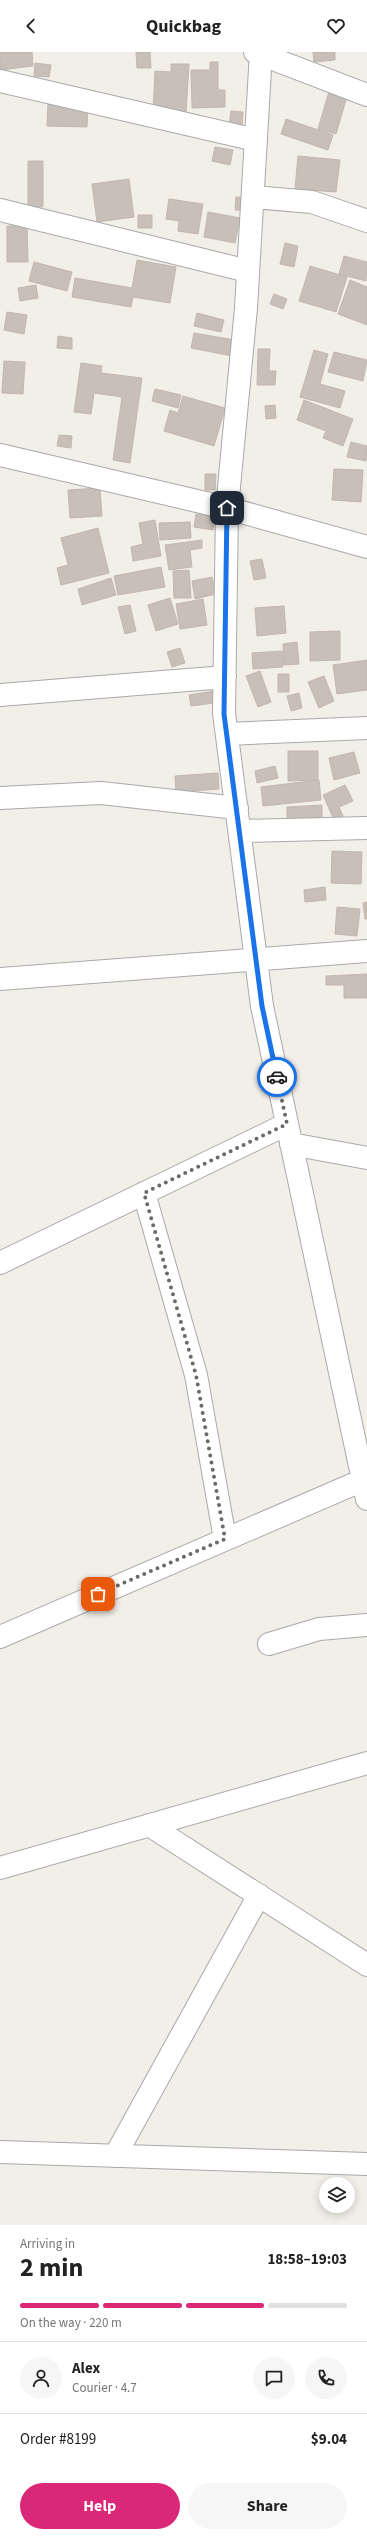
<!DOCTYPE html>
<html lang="en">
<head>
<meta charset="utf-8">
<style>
	body { margin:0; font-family:"Source Sans 3",sans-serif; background:#f6f6f6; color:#222; height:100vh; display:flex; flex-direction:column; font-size:15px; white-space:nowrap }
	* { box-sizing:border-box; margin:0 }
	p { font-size:13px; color:#767676 }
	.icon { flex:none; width:22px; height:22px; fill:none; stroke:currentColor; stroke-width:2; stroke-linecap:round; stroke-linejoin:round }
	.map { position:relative; height:2173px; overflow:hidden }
	.drawer { display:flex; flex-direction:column; background:#fff; flex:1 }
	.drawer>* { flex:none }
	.fabs { position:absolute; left:319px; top:2125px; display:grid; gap:8px }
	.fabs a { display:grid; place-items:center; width:36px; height:36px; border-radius:50%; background:#fff; box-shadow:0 2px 10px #0003; font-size:20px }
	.pin { position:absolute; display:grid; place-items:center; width:34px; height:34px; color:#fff; margin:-17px; border-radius:8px; box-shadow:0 2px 6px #0006 }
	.courier { position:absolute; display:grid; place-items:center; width:40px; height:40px; margin:-20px; border:3px solid #1a73e8; border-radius:50%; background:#fff; color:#222; box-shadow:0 1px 5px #0007 }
	.overview em { font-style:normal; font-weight:700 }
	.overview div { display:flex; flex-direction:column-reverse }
	.overview { display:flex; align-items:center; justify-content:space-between; height:68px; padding:0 20px }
	h1 { font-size:26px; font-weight:700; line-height:30px }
	.bar { display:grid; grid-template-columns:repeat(4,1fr); gap:6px 4px; align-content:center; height:48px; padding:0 20px }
	.bar i { height:5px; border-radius:3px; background:#e0e0e0 }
	.bar .selected { background:#db2777 }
	.bar p { grid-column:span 4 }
	.line { display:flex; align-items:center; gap:10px; padding:0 20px; border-top:1px solid #e0e0e0 }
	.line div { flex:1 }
	.round { display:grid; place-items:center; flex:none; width:42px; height:42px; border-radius:21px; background:#f6f6f6 }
	.cta { display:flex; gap:8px; margin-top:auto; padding:8px 20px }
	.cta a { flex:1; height:46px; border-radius:24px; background:#db2777; color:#fff; font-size:16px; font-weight:700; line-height:46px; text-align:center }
	.cta a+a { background:#f6f6f6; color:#222 }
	header { display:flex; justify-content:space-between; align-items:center; height:52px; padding:0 20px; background:#fff; font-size:18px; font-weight:700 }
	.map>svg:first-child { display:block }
	.building { fill:#c7bfb8; stroke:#c4b6ab }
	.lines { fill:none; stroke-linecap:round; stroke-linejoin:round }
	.minor-casing { stroke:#a9a9a9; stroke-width:24 }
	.minor { stroke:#fff; stroke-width:22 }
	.done { stroke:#6b6a68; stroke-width:4; stroke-dasharray:0 7.2 }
	.route { stroke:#1a73e8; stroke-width:5 }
</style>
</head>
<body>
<header><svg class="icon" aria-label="back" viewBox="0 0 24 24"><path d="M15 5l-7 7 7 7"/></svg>Quickbag<svg class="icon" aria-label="heart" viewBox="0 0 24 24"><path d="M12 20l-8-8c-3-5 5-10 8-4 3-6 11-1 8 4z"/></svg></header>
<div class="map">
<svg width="367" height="2173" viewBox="0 0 367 2173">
	<rect width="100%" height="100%" fill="#f2efe9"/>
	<path class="building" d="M0,0h32l1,14 -33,4z
		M136,0h14l1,16h-14z
		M313,0h22v8l-21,2z
		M210,10h8v28h7v17l-33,1 -1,-38h19z
		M35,11l16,2 -2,12 -15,-1z
		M171,12h18l-3,49 -33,-1 2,-41 16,1z
		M330,36l18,5 -12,41 -18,-5z
		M48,52l40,1 -1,22 -40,-1z
		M231,59l12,1 -1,15 -13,-2z
		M286,67l47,16 -5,15 -47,-16z
		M215,95l18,3 -3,15 -18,-4z
		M298,104l42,4 -4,32 -41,-3z
		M28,109h15v46l-15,-1z
		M129,127l5,38 -37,5 -5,-38z
		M236,145l13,1v12h-14z
		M169,147l34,5 -5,30 -20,-3 1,-10 -13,-2z
		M208,160l32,6 -5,25 -31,-6z
		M138,163h14v13h-14z
		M7,174h20l1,36h-21z
		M285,191l13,3 -4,21 -14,-3z
		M344,204l23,6 -1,19 -27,-7z
		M137,208l39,7 -6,36 -37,-6 -2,10 -59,-10 3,-19 57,10z
		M34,210l38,10 -5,19 -38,-10z
		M310,214l37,11 -11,35 -37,-11z
		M350,228l17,7v38l-29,-11z
		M36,233l2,13 -18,3 -2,-13z
		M274,242l13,5 -4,10 -13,-5z
		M7,260l20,3 -3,19 -20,-4z
		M197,261l27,7 -3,12 -27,-6z
		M194,281l41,7 -3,16 -41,-8z
		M58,284l14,2v11l-15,-1z
		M258,297h12l-1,22h7l-1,14h-18z
		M314,298l14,4 -8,30 25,7 -5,17 -40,-11z
		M334,300l33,8 -4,21 -35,-9z
		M4,309l21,1 -2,32 -21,-1z
		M81,311l21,3 -1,7 41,5 -12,85 -17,-3 9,-63 -28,-4 -3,21 -17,-2z
		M155,337l26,6 -3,13 -26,-7z
		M183,344l42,12 -11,38 -50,-15 6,-21 8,3z
		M304,348l49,19 -10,27 -20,-8 3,-7 -29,-11z
		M275,353l1,13 -10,1 -1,-13z
		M59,383l13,1 -1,12 -14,-2z
		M351,390l16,4 -1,15 -19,-4z
		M334,417l29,1 -2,32 -29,-2z
		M205,422h11l-1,16h-10z
		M100,436l2,28 -32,2 -2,-28z
		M196,462l19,2 -2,14 -19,-3z
		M155,468l6,36 -28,5 -2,-14 12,-3 -4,-21z
		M190,470l1,16 -31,2 -1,-17z
		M98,476l11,45 -48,12 -4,-17 11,-3 -7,-27z
		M202,488v8l-12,2 2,17 -23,3 -4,-25z
		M262,507l4,19 -12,2 -4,-19z
		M161,515l4,20 -47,8 -4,-19z
		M189,518l2,28h-17l-1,-27z
		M212,525l4,17 -21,5 -3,-18z
		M111,526l5,17 -34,10 -4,-16z
		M170,546l8,26 -22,7 -8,-26z
		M203,547l4,26 -27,4 -4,-25z
		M130,553l6,26 -11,3 -7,-27z
		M284,554l2,27 -29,3 -2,-28z
		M340,579v29l-30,1v-29z
		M297,590l2,22 -15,1 -1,-21z
		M180,596l5,15 -13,4 -5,-15z
		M282,599l1,16 -30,2 -1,-16z
		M367,608v30l-30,4 -4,-29z
		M260,619l11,31 -13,5 -12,-31z
		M278,622h11v18h-11z
		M324,624l10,25 -15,7 -11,-26z
		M213,639l1,12 -23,3 -2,-11z
		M299,641l3,15 -11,3 -4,-15z
		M288,699h30v29l-30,1z
		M354,700l6,21 -26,7 -5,-22z
		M275,714l3,12 -21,5 -2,-12z
		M218,721l1,16 -43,3 -1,-16z
		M319,728l2,20 -58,6 -2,-19z
		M345,733l8,16 -14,6 4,9 -9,4 -11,-25z
		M322,753v12l-35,2v-12z
		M332,799l30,1 -1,32 -30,-1z
		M325,835l1,13 -21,2 -1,-12z
		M367,850v17h-2l-2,-16z
		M337,855l23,2 -3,27 -22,-2z
		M367,922v24h-23v-13h-18v-9z"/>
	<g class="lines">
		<g class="minor-casing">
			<path id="minor" d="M255,0l112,43
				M261,0l-15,256 -19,200 -3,205 38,293 105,493
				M0,29l256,59
				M253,145l59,5 55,19
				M0,158l248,61
				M0,403l227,53 140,39
				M0,643l225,-18
				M227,682l140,-6
				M0,746l101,-5 136,15
				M240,779l127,-3
				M0,927l367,-28
				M291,1092l76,14
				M144,1141l52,182 29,164
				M0,1211l287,-139
				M0,1585l363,-157
				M269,1592l50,-15 48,-4
				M149,1773l218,140
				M0,1816l367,-105
				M0,2100l367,12
				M115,2104l144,-261"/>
		</g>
		<use href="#minor" class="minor"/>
	</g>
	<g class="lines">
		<path class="done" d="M98,1542l127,-55 -29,-164 -52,-182 143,-69 -10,-47"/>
		<path class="route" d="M227,456l-3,206 38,292 15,71"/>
	</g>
</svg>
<div class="fabs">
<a><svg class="icon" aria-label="layers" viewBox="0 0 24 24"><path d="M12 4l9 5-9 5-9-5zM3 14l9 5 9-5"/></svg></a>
</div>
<div class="pin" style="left:98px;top:1542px;background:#ea580c"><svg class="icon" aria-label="bag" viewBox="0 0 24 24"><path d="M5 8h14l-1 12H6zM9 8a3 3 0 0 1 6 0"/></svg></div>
<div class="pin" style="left:227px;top:456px;background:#1f2937"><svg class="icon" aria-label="home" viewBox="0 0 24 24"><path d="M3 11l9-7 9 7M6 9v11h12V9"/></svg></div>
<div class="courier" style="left:277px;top:1025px"><svg class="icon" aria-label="car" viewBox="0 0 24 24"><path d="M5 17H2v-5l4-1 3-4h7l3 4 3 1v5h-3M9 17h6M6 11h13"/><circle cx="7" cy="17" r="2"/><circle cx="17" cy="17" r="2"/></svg></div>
</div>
<section class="drawer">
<div class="overview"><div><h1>2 min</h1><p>Arriving in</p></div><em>18:58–19:03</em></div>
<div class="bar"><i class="selected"></i><i class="selected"></i><i class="selected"></i><i></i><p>On the way · 220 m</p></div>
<div class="line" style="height:72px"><a class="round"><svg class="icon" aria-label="person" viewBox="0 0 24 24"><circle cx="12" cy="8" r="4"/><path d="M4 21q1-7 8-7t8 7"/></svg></a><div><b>Alex</b><p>Courier · 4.7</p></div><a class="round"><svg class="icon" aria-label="chat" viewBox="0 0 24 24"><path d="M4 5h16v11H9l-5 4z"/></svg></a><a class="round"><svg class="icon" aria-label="phone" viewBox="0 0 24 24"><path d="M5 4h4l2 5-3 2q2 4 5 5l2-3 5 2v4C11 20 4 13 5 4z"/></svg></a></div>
<div class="line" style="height:52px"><div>Order #8199</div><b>$9.04</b></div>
<div class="cta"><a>Help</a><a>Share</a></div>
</section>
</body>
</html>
